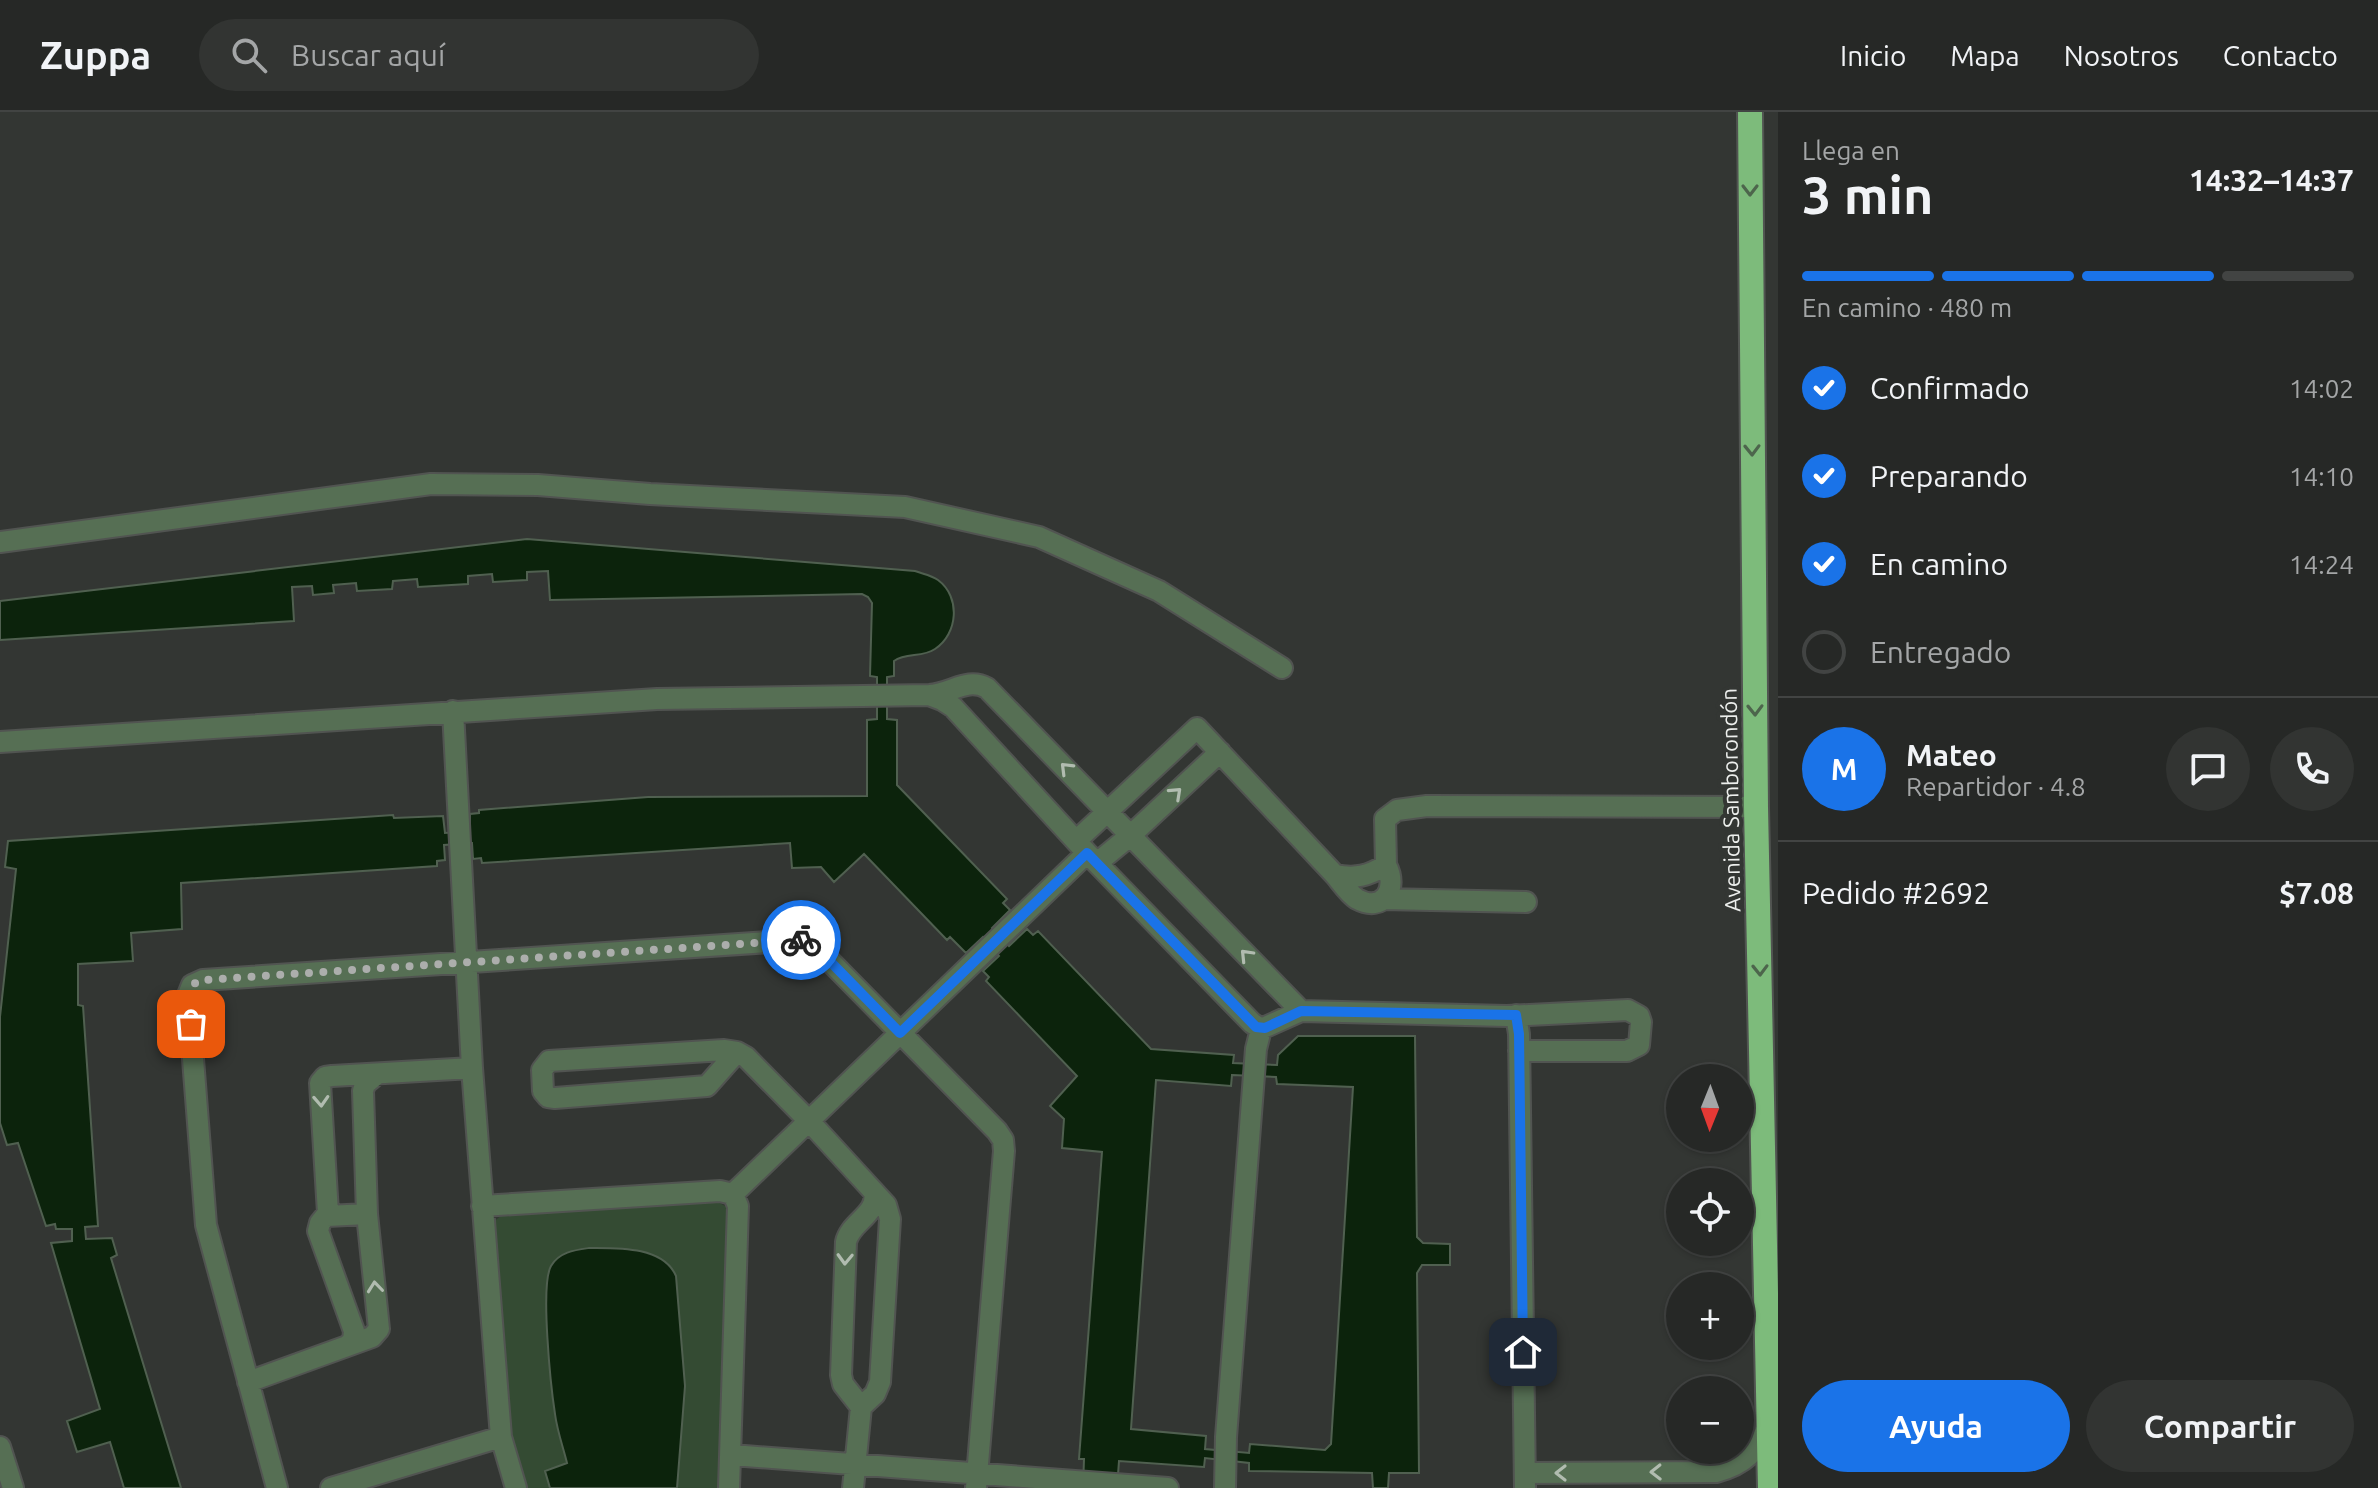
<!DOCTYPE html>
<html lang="es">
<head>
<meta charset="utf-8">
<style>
	body { margin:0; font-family:Ubuntu,sans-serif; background:#323432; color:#f1f3f6; height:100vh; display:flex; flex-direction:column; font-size:30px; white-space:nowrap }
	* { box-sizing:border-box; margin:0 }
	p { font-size:26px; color:#a4a6a7 }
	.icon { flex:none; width:44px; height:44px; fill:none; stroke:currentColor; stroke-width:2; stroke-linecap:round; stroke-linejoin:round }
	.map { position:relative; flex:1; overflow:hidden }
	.side { display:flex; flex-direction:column; background:#262826; width:600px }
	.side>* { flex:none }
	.needle { width:52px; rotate:181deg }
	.fabs { position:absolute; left:1666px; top:952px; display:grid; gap:16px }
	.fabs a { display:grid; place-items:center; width:88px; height:88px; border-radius:50%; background:#262826; box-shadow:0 2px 6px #0004,0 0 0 2px #424443; font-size:40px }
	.pin { position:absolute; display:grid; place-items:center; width:68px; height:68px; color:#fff; margin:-34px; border-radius:16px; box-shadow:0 4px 12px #0006 }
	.courier { position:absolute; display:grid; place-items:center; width:80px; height:80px; margin:-40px; border:6px solid #1a73e8; border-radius:50%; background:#fff; color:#222; box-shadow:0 2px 10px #0007 }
	.summary em { font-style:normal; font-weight:700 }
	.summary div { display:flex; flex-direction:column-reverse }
	.summary { display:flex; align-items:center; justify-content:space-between; height:136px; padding:0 24px }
	h1 { font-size:52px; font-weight:700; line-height:60px }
	.bar { display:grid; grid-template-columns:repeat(4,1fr); gap:12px 8px; align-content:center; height:96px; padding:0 24px }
	.bar i { height:10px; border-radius:6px; background:#424443 }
	.bar .active { background:#1a73e8 }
	.bar p { grid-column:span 4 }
	.line { display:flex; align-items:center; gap:20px; padding:0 24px; border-top:2px solid #424443 }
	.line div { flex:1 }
	.round { display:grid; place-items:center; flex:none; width:84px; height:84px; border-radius:42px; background:#323432 }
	ol { padding:0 24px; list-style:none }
	li { display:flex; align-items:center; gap:24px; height:88px }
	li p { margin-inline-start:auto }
	li .icon { padding:8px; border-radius:50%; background:#1a73e8; color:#fff; stroke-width:4 }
	li:last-child { color:#a4a6a7 }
	li i { width:44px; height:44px; border:4px solid #424443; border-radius:50% }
	.button { display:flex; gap:16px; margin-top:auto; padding:16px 24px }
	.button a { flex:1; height:92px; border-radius:48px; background:#1a73e8; color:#fff; font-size:32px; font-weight:700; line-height:92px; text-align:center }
	.button a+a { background:#323432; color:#f1f3f6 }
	header { display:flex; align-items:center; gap:48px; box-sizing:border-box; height:112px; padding:0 40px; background:#262826; border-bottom:2px solid #424443 }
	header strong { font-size:38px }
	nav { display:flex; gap:44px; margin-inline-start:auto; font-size:28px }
	.search { width:560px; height:72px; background:#323432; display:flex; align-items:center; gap:20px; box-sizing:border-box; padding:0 28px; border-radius:44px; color:#a4a6a7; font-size:30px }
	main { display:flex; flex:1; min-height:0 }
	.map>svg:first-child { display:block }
	.green { fill:#344b33 }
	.water { fill:#0c230c; stroke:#506050; stroke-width:2; fill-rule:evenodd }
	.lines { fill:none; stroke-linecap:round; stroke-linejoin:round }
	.minor-casing { stroke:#515451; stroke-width:24 }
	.highway-casing { stroke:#515451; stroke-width:28 }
	.minor { stroke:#566f54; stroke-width:20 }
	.highway { stroke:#7dbb7b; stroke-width:24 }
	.oneway { stroke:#4d654c }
	.oneway2 { stroke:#b1bcb0 }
	.done { stroke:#acaeac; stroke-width:8; stroke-dasharray:0 14.4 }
	.route { stroke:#1a73e8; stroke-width:10 }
	.labels { text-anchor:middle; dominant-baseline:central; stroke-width:8; stroke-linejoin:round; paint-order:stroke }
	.street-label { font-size:22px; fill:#edefed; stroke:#333633 }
</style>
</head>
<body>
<header>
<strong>Zuppa</strong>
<div class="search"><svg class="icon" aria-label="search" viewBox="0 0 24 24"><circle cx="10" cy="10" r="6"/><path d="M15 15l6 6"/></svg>Buscar aquí</div>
<nav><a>Inicio</a><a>Mapa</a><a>Nosotros</a><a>Contacto</a></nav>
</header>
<main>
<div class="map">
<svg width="1778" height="1376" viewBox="0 0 1778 1376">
	<rect width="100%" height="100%" fill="#333633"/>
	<path class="green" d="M712,1087l15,8 2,6 -9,275h-196l-19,-73 -13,-192 10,-8z"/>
	<path class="water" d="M527,427l388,32c8,3 16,4 23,9 23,17 20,54 -3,69 -13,9 -29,3 -41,12v15l-7,1v42l10,1v65l110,114 -4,4 7,7 -18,18 17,18 18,-17 6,6 5,-4 113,118 83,6 -1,8 44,2 1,-10 20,-19h117l2,201 6,6 27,1v21h-28l-5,8 2,200h-30l-1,15h-15l-1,-15 -123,-2v-8l-44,-5 -1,9 -85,-6 -2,27h-34l1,-29h-5l23,-307 -40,-4 2,-29 -14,-13 27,-30 -91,-95 3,-4 -6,-6 16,-15 -16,-19 -17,16 -16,-16 -3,3 -83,-86 -30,28 -13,-15 -29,1 -2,-25 -308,20 -1,-5 -8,1 -1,-16 -28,2 1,15 -8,1v5l-256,17 1,46 -51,4 2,28 -55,3v41l5,1 15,220 -13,1 1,12 26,-1 5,17 -6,3 70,230h-57l-14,-46 -33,10 -10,-31 33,-12 -49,-166 21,-2v-12h-16l-1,-5 -9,2 -28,-83 -11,2 -7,-22v-106l16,-148 -11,-2 3,-26 385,-26 1,3 49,-2 2,17 25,-2v-17l9,-1v-3l169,-13 219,-1v-76l10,-1v-42l-7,-1 2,-73 -4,-6 -6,-3 -312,6 -2,-29 -21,1v8l-34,2 -1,-8 -24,2v8l-50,3 -1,-8 -24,2 -1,8 -35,2 -1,-8 -23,2 1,8 -21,2 -1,-9 -20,1 2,34 -294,19v-39zM1232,963l44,2 1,7 76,3 -22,357 -6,6 -75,-6 -1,9 -44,-4 1,-13 -75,-7 25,-349 75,6z
		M589,1136c28,0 74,-2 87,28l9,110 -8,102h-127l-5,-17 22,-8c-4,-16 -10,-33 -12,-49 -4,-26 -15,-129 -4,-148 8,-14 24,-16 38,-18z"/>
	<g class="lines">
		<g class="minor-casing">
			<path id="minor" d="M0,430l431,-58 107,1 112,9 255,13 134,30 120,54 123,77
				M929,583l13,5 11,7 134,146 165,170 9,6
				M453,599l19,357 29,369 15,51
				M0,630l657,-43 272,-4c22,-1 38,-18 58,-7l314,323
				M1076,729l121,-113 138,147c21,4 33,1 51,-10l-1,-46 12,-9 30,-4 329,1
				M1097,751l34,-28 89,-83
				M1335,763c6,7 14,19 22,24 26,14 42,-10 29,-34
				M1383,787l143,3
				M1516,903l3,19 6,454
				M737,940l-30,34 -152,12 -7,-1 -5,-6 -1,-21 7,-9 175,-11 13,2 9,5 63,64 77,84 4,14 -10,163 -5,12 -14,13 -8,81
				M733,1082l354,-341
				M482,1094l238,-15 13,3 5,12 -9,282
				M327,1104l40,-2
				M348,1233l5,-4 1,-10 -36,-100 2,-8 8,-10 -8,-130 5,-6 7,-1 140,-8
				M248,1270l124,-45 7,-8 -12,-115 -4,-123 2,-7 12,-10
				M861,1295l-18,-23 -2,-9 5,-133c4,-20 33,-28 28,-50
				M0,1335l13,41
				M732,1343l436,33
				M1525,1361l191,-1c28,-7 42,-21 53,-48
				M277,1376l-71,-263 -18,-230 4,-10 11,-5 596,-40 16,6 182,185 6,9 1,11 -28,337
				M331,1376l170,-51
				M1225,1376l1,-51 30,-388 5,-20 40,-18 206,5 121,-6 11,6 2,6 -2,23 -12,6h-108"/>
		</g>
		<g class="highway-casing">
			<path id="highway" d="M1750,0l6,695 14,681"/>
		</g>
		<use href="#minor" class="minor"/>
		<use href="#highway" class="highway"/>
	</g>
	<defs><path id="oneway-chevron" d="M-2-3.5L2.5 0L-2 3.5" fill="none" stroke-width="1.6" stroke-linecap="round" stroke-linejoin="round" transform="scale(2)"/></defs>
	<g class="oneway">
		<use href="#oneway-chevron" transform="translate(1750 78) rotate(90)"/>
		<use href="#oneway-chevron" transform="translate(1752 338) rotate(89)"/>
		<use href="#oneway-chevron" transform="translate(1755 598) rotate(89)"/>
		<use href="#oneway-chevron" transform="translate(1760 858) rotate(89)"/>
	</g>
	<g class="oneway2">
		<use href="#oneway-chevron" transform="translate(1066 656) rotate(-135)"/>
		<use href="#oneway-chevron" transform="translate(1176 681) rotate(-43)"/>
		<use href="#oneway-chevron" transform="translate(1246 843) rotate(-134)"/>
		<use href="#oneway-chevron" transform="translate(321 989) rotate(87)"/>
		<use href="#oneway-chevron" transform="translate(845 1147) rotate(92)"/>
		<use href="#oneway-chevron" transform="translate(375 1175) rotate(-96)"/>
		<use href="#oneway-chevron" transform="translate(1656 1360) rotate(179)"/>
		<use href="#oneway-chevron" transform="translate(1561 1361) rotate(-180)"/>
	</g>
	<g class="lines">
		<path class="done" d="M191,912l-2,-34 8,-9 6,-1 598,-40"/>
		<path class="route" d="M801,828l14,6 85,87 187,-180 169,174 9,1 36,-17 215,4 3,19 4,318"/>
	</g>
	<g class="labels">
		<g class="street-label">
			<text transform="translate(1730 688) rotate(-91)">Avenida Samborondón</text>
		</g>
	</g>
</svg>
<div class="fabs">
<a><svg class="needle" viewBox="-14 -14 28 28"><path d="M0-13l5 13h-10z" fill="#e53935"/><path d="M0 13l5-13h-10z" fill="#a4a6a7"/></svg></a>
<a><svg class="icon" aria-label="locate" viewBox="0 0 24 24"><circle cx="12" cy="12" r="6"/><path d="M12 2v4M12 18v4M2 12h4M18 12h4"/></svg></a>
<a>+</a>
<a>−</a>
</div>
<div class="pin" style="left:191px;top:912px;background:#ea580c"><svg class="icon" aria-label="bag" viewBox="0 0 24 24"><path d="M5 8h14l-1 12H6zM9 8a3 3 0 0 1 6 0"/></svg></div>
<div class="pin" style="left:1523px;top:1240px;background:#1f2937"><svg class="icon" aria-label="home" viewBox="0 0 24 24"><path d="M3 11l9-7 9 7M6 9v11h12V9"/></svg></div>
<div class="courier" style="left:801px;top:828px"><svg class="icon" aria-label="bike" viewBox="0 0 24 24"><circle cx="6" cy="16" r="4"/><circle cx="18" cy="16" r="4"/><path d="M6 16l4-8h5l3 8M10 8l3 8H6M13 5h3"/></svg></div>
</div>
<section class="side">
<div class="summary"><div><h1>3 min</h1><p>Llega en</p></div><em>14:32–14:37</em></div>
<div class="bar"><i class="active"></i><i class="active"></i><i class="active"></i><i></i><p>En camino · 480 m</p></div>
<ol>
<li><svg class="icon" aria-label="check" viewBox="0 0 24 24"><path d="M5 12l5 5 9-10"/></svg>Confirmado<p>14:02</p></li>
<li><svg class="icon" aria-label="check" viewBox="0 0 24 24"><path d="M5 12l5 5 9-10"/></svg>Preparando<p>14:10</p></li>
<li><svg class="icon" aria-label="check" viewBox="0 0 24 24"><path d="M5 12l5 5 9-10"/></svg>En camino<p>14:24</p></li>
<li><i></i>Entregado</li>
</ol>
<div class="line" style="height:144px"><b class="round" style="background:#1a73e8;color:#fff">M</b><div><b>Mateo</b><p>Repartidor · 4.8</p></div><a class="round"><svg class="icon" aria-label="chat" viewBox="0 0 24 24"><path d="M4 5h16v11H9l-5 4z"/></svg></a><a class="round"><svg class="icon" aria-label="phone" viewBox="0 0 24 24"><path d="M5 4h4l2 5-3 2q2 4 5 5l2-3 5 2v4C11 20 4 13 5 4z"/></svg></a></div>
<div class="line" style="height:104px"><div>Pedido #2692</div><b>$7.08</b></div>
<div class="button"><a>Ayuda</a><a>Compartir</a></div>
</section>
</main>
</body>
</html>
